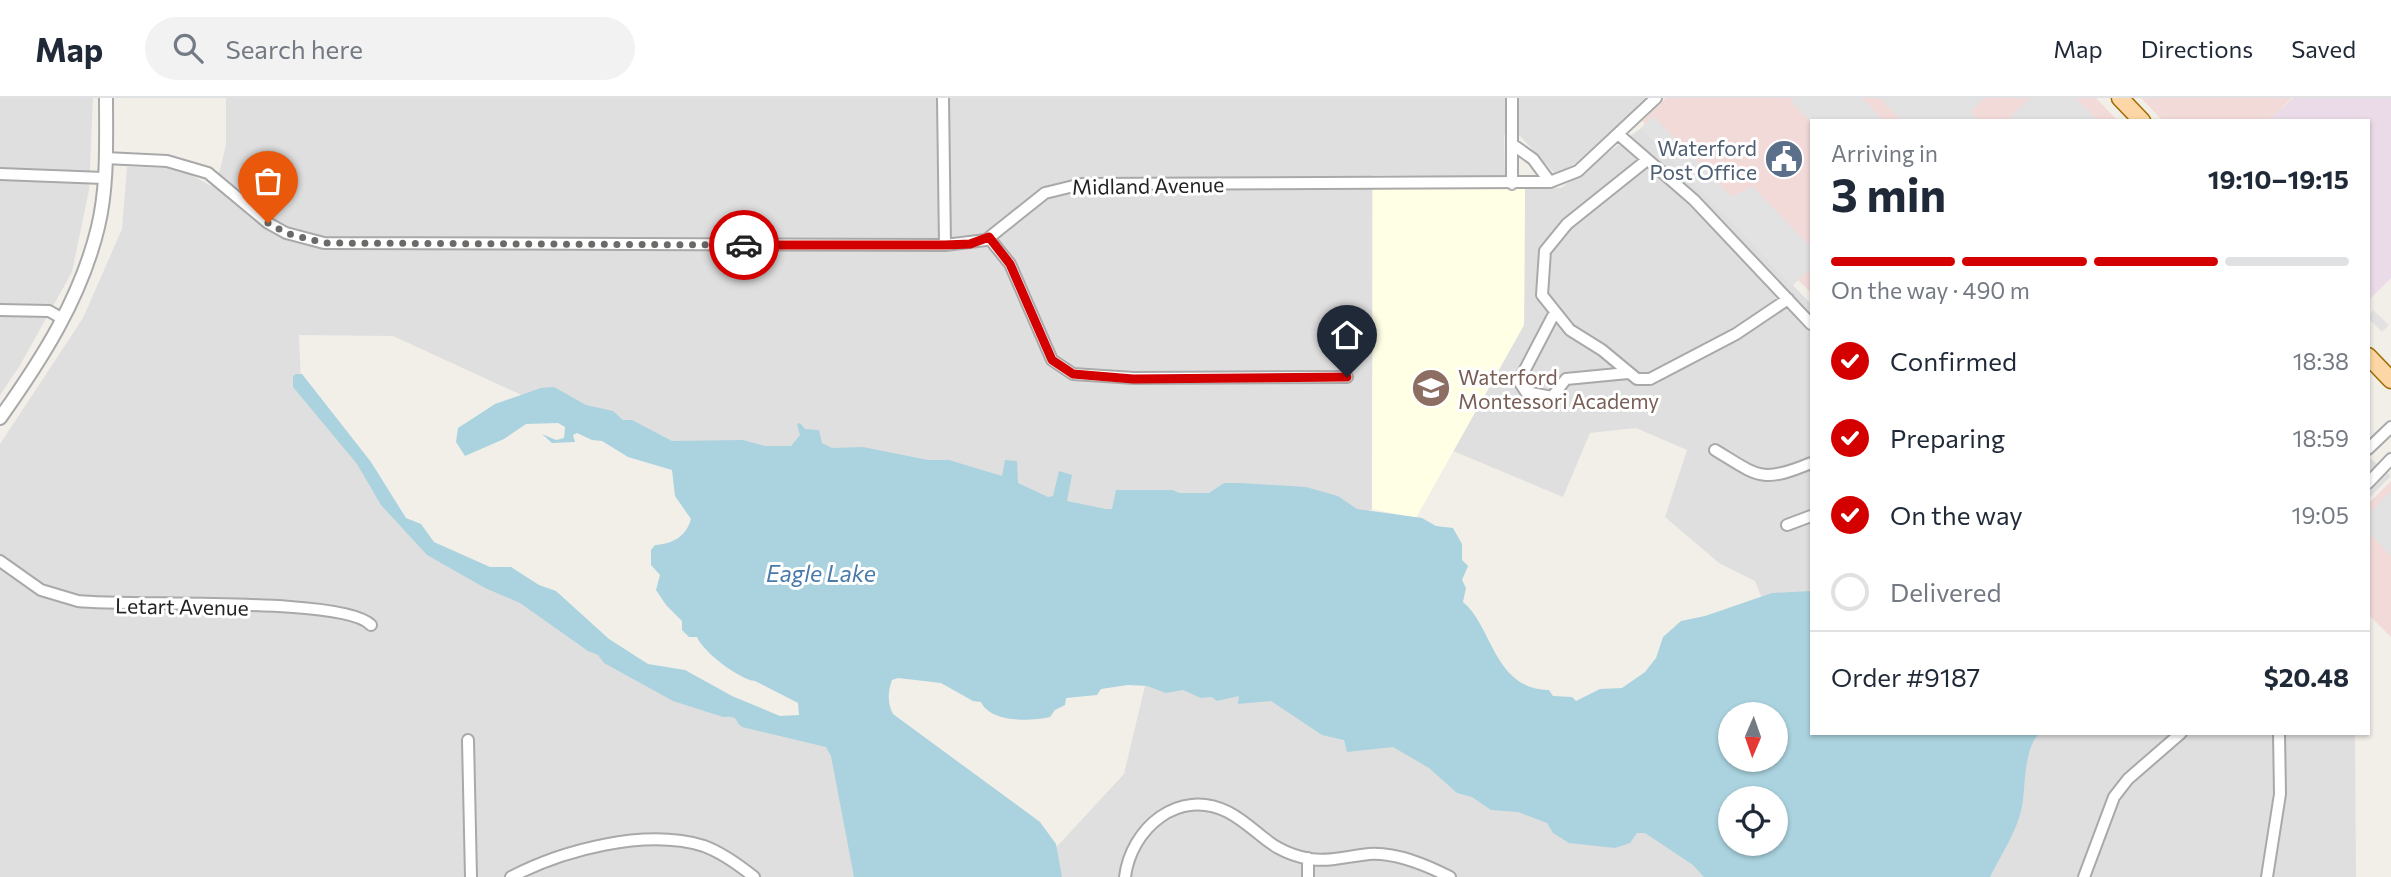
<!DOCTYPE html>
<html lang="en">
<head>
<meta charset="utf-8">
<style>
	body { margin:0; font-family:Commissioner,sans-serif; background:#f2f2f3; color:#1f2937; height:100vh; display:flex; flex-direction:column; font-size:26px; white-space:nowrap }
	* { box-sizing:border-box; margin:0 }
	p { font-size:23px; color:#747a83 }
	.icon { flex:none; width:38px; height:38px; fill:none; stroke:currentColor; stroke-width:2; stroke-linecap:round; stroke-linejoin:round }
	.map { position:relative; flex:1; overflow:hidden }
	.sheet { position:absolute; left:1810px; top:21px; width:560px; height:616px; display:flex; flex-direction:column; background:#fff; border-radius:0px; box-shadow:0 2px 5px #0004 }
	.sheet>* { flex:none }
	.needle { width:46px; rotate:182deg }
	.buttons { position:absolute; left:1718px; top:604px; display:grid; gap:14px }
	.buttons a { display:grid; place-items:center; width:70px; height:70px; border-radius:50%; background:#fff; box-shadow:0 2px 5px #0004; font-size:35px }
	.pin { position:absolute; display:grid; place-items:center; width:60px; height:60px; color:#fff; margin:-72px -30px; border-radius:50% 50% 50% 0; rotate:-45deg; box-shadow:0 0 7px #0007 }
	.pin .icon { rotate:45deg }
	.courier { position:absolute; display:grid; place-items:center; width:70px; height:70px; margin:-35px; border:5px solid #d40000; border-radius:50%; background:#fff; color:#222; box-shadow:0 2px 9px #0007 }
	.overview em { font-style:normal; font-weight:700 }
	.overview div { display:flex; flex-direction:column-reverse }
	.overview { display:flex; align-items:center; justify-content:space-between; height:119px; padding:0 21px }
	h1 { font-size:46px; font-weight:700; line-height:52px }
	.bar { display:grid; grid-template-columns:repeat(4,1fr); gap:10px 7px; align-content:center; height:84px; padding:0 21px }
	.bar i { height:9px; border-radius:5px; background:#e0e1e3 }
	.bar .selected { background:#d40000 }
	.bar p { grid-column:span 4 }
	.line { display:flex; align-items:center; gap:18px; padding:0 21px; border-top:2px solid #e0e1e3 }
	.line div { flex:1 }
	ol { padding:0 21px; list-style:none }
	li { display:flex; align-items:center; gap:21px; height:77px }
	li p { margin-inline-start:auto }
	li .icon { padding:7px; border-radius:50%; background:#d40000; color:#fff; stroke-width:4 }
	li:last-child { color:#747a83 }
	li i { width:38px; height:38px; border:4px solid #e0e1e3; border-radius:50% }
	header { display:flex; align-items:center; gap:42px; box-sizing:border-box; height:98px; padding:0 35px; background:#fff; border-bottom:2px solid #e0e1e3 }
	header strong { font-size:33px }
	nav { display:flex; gap:38px; margin-inline-start:auto; font-size:24px }
	.search { width:490px; height:63px; background:#f2f2f3; display:flex; align-items:center; gap:18px; box-sizing:border-box; padding:0 24px; border-radius:38px; color:#747a83; font-size:26px }
	.map>svg:first-child { display:block }
	.residential { fill:#e0dfdf; fill-rule:evenodd }
	.commercial { fill:#f2dad9 }
	.industrial { fill:#ebdbe8 }
	.education { fill:#ffffe5 }
	.parking { fill:#e2e2e2 }
	.water { fill:#aad3df; fill-rule:evenodd }
	.lines { fill:none; stroke-linecap:round; stroke-linejoin:round }
	.minor-casing { stroke:#a9a9a9; stroke-width:14 }
	.tertiary-casing { stroke:#a9a9a9; stroke-width:16 }
	.primary-casing { stroke:#a06b00; stroke-width:19 }
	.minor { stroke:#fff; stroke-width:10 }
	.tertiary { stroke:#fff; stroke-width:12 }
	.primary { stroke:#fcd6a4; stroke-width:16 }
	.done { stroke:#6b6a68; stroke-width:7; stroke-dasharray:0 12.6 }
	.route { stroke:#d40000; stroke-width:9 }
	.labels { text-anchor:middle; dominant-baseline:central; stroke-width:6; stroke-linejoin:round; paint-order:stroke }
	.service-label { font-size:21px; fill:#4e5e75; stroke:#fff; text-anchor:end }
	.street-label { font-size:21px; fill:#222; stroke:#fff }
	.education-label { font-size:21px; fill:#785e54; stroke:#fff; text-anchor:start }
	.water-label { font-size:23px; font-style:italic; fill:#4a7aab; stroke:#fff }
</style>
</head>
<body>
<header>
<strong>Map</strong>
<div class="search"><svg class="icon" aria-label="search" viewBox="0 0 24 24"><circle cx="10" cy="10" r="6"/><path d="M15 15l6 6"/></svg>Search here</div>
<nav><a>Map</a><a>Directions</a><a>Saved</a></nav>
</header>
<div class="map">
<svg width="2391" height="779" viewBox="0 0 2391 779">
	<rect width="100%" height="100%" fill="#f2efe9"/>
	<path class="residential" d="M0,0h93l-4,92 -17,82 -53,95 -19,28z
		M226,0h1421l-62,61 -30,15 -35,-38 -16,-1 1,42 -133,-2v334l-213,121 572,214 107,32 177,-143h340l1,144h-2356v-433l83,-126 39,-89 5,-62 52,1 32,18 9,-16 6,-25zM299,237l94,1 148,68 617,227 -34,143 -88,95 -214,-131 -183,-66 -201,-117 -48,-49 -89,-121z
		M1641,30l170,176v316l-35,14 -21,-53 -36,-18 -54,-46 22,-67 -51,-22 -46,5 -27,64 -110,-46 71,-126 1,-139 36,2z
		M2368,358l23,20 -23,23z"/>
	<path class="commercial" d="M1666,0h430l22,23h-307v172l-169,-172z
		M2141,0h149l1,1 -23,22h-105z
		M2391,383v156l-23,-23v-110z"/>
	<path class="industrial" d="M2293,0h98v180l-23,23v-180h-100z"/>
	<path class="education" d="M1373,88h152l-1,139 -108,193 -44,-9z"/>
	<path class="parking" d="M1795,0h67l22,23 -73,1 -20,-20z
		M1880,0h105l-14,13 7,10h-76z
		M2030,0h46l22,23h-84l-4,-4z
		M1653,18l79,81 20,-11 59,61v21l-19,18 -151,-158z
		M2373,212l16,15 -7,7 -14,-14z
		M2391,393v65l-23,-24v-18z"/>
	<path class="water" d="M296,276h6l69,88 35,56 15,6 13,18 56,25h21l28,18 17,6 53,48 39,25 37,6 47,26 48,20 19,-1 -1,-12 -43,-22c-15,-1 -52,-29 -58,-44h-8l-7,-7v-9l-16,-16 -10,-15 4,-15 -9,-10v-15l4,-5c17,-1 31,-8 36,-26l-16,-23 -3,-26 -44,-13 -26,-16 -10,-1 -15,-7 -4,2 2,7 -23,1 -10,-9 14,6 8,-2 1,-11 -7,-4 -32,1 -22,15 -39,17 -9,-14 2,-14 37,-24 46,-16 13,-1 32,18 27,6 10,9h9l40,21 71,-1 22,6h26l9,-11 -3,-11 3,-1 5,6 14,1 3,13 10,5 31,-1 65,13h21l53,16 3,-16 12,1 1,22 30,14 5,-1 6,-25 13,4 -5,26 39,8h6l4,-19h57l6,3h30l15,-10h16l66,4 32,9 19,13 65,9 14,8 17,2 9,16v16l6,6 -6,14 4,8 -3,14c29,23 31,88 86,88l4,6 19,1 4,4 24,-12 22,-1 23,-16 11,-14 7,-21 18,-16 24,-5 67,-23 39,-2v142h229c-15,12 -15,50 -17,67 -3,27 -21,53 -33,77h-286l-11,-12 -48,-32h-8l-7,10 -15,5 -46,-5 -16,-10 -6,-10 -29,-11 -27,-2 -19,-13 -15,-4 -28,-25 -36,-21 -46,5 -3,-12 -22,-5 -51,-34 -33,3 1,-8 -22,5 -5,-4 -11,1 -18,-8 -17,3 -19,-7 -19,-1 -27,4 -4,6 -31,3 -1,7 -10,5 -5,7c-22,5 -60,5 -69,-15l-8,-1 -32,-18 -43,-5 -6,2c-4,11 -5,23 1,34l147,108 16,22 6,33h-208l-23,-121 -5,-9 -84,-20c-9,-7 -2,-11 -19,-10l-50,-16 -69,-38 -6,-8 -10,-4 -68,-48 -35,-15 -58,-33 -46,-50 -24,-41 -64,-77v-11zM1731,616h45v46h-45zM1731,700h45v46h-45z"/>
	<g class="lines">
		<g class="minor-casing">
			<path id="minor" d="M943,0l2,147
				M1618,36l76,66 117,124
				M1512,46l21,15 17,23
				M105,60l62,3 41,12 60,50 18,10 38,10 621,2 41,-5 59,-47 37,-9 468,-2 28,-11 78,-73
				M1647,62l-80,64 -22,27 -3,44 28,35 32,20 35,29h13l86,-45 52,-35
				M0,76l104,4
				M1512,86v-86
				M989,140l21,26 42,96 21,14 61,4 213,-1
				M0,212l49,1 14,8
				M1555,214l-36,69 7,11 26,5 14,-18 62,-6
				M2368,351l23,-22
				M1715,352c43,26 46,34 96,13
				M2368,385l23,-24
				M1787,427l24,-9
				M0,463l41,29 37,11c52,6 266,-5 293,24
				M468,642l3,137
				M1308,760v19
				M511,779c52,-27 134,-49 193,-31 19,7 35,19 50,31
				M1125,779c6,-48 53,-90 103,-65 32,17 39,39 82,47 20,3 39,-3 59,-5 27,-2 57,11 81,23
				M2084,779l30,-80 14,-18 53,-46
				M2267,779l13,-83 -1,-61"/>
		</g>
		<g class="tertiary-casing">
			<path id="tertiary" d="M0,320c42,-59 81,-120 98,-191 10,-41 8,-87 8,-129"/>
		</g>
		<g class="primary-casing">
			<path id="primary" d="M2120,0l22,23
				M2368,258l23,24"/>
		</g>
		<use href="#minor" class="minor"/>
		<use href="#tertiary" class="tertiary"/>
		<use href="#primary" class="primary"/>
	</g>
	<g class="lines">
		<path class="done" d="M268,125l18,10 38,10 420,2"/>
		<path class="route" d="M744,147h201l25,-1 19,-7 21,27 42,96 21,14 60,5 214,-2"/>
	</g>
	<defs>
		<g id="civic-disc" transform="scale(2.0125)"><circle r="9.5" fill="#5c6f8a" stroke="#fff"/><path d="M-.6-6.5H3V-4.5H.6V-3L4-1V1h2V6H-6V1h2V-1L-.6-3ZM-1.2 2.5V6h2.4V2.5Z" fill="#fff"/></g>
		<g id="school-disc" transform="scale(2.0125)"><circle r="9.5" fill="#8d6e63" stroke="#fff"/><path d="M0-5L7-2L0 1L-7-2ZM-4 1L0 2.5L4 1V4Q0 6-4 4Z" fill="#fff"/></g>
	</defs>
	<g fill-rule="evenodd">
		<use href="#civic-disc" x="1784" y="61"/>
		<use href="#school-disc" x="1431" y="290"/>
	</g>
	<g class="labels">
		<g class="service-label">
			<text x="1757" y="49">Waterford<tspan x="1757" dy="24">Post Office</tspan></text>
		</g>
		<g class="street-label">
			<text transform="translate(1148 87) rotate(-1)">Midland Avenue</text>
			<text transform="translate(182 508) rotate(1)">Letart Avenue</text>
		</g>
		<g class="education-label">
			<text x="1458" y="278">Waterford<tspan x="1458" dy="24">Montessori Academy</tspan></text>
		</g>
		<g class="water-label">
			<text x="821" y="475">Eagle Lake</text>
		</g>
	</g>
</svg>
<div class="buttons">
<a><svg class="needle" viewBox="-14 -14 28 28"><path d="M0-13l5 13h-10z" fill="#e53935"/><path d="M0 13l5-13h-10z" fill="#747a83"/></svg></a>
<a><svg class="icon" aria-label="locate" viewBox="0 0 24 24"><circle cx="12" cy="12" r="6"/><path d="M12 2v4M12 18v4M2 12h4M18 12h4"/></svg></a>
</div>
<div class="pin" style="left:268px;top:125px;background:#ea580c"><svg class="icon" aria-label="bag" viewBox="0 0 24 24"><path d="M5 8h14l-1 12H6zM9 8a3 3 0 0 1 6 0"/></svg></div>
<div class="pin" style="left:1347px;top:279px;background:#1f2937"><svg class="icon" aria-label="home" viewBox="0 0 24 24"><path d="M3 11l9-7 9 7M6 9v11h12V9"/></svg></div>
<div class="courier" style="left:744px;top:147px"><svg class="icon" aria-label="car" viewBox="0 0 24 24"><path d="M5 17H2v-5l4-1 3-4h7l3 4 3 1v5h-3M9 17h6M6 11h13"/><circle cx="7" cy="17" r="2"/><circle cx="17" cy="17" r="2"/></svg></div>
<section class="sheet">
<div class="overview"><div><h1>3 min</h1><p>Arriving in</p></div><em>19:10–19:15</em></div>
<div class="bar"><i class="selected"></i><i class="selected"></i><i class="selected"></i><i></i><p>On the way · 490 m</p></div>
<ol>
<li><svg class="icon" aria-label="check" viewBox="0 0 24 24"><path d="M5 12l5 5 9-10"/></svg>Confirmed<p>18:38</p></li>
<li><svg class="icon" aria-label="check" viewBox="0 0 24 24"><path d="M5 12l5 5 9-10"/></svg>Preparing<p>18:59</p></li>
<li><svg class="icon" aria-label="check" viewBox="0 0 24 24"><path d="M5 12l5 5 9-10"/></svg>On the way<p>19:05</p></li>
<li><i></i>Delivered</li>
</ol>
<div class="line" style="height:91px"><div>Order #9187</div><b>$20.48</b></div>
</section>
</div>
</body>
</html>
